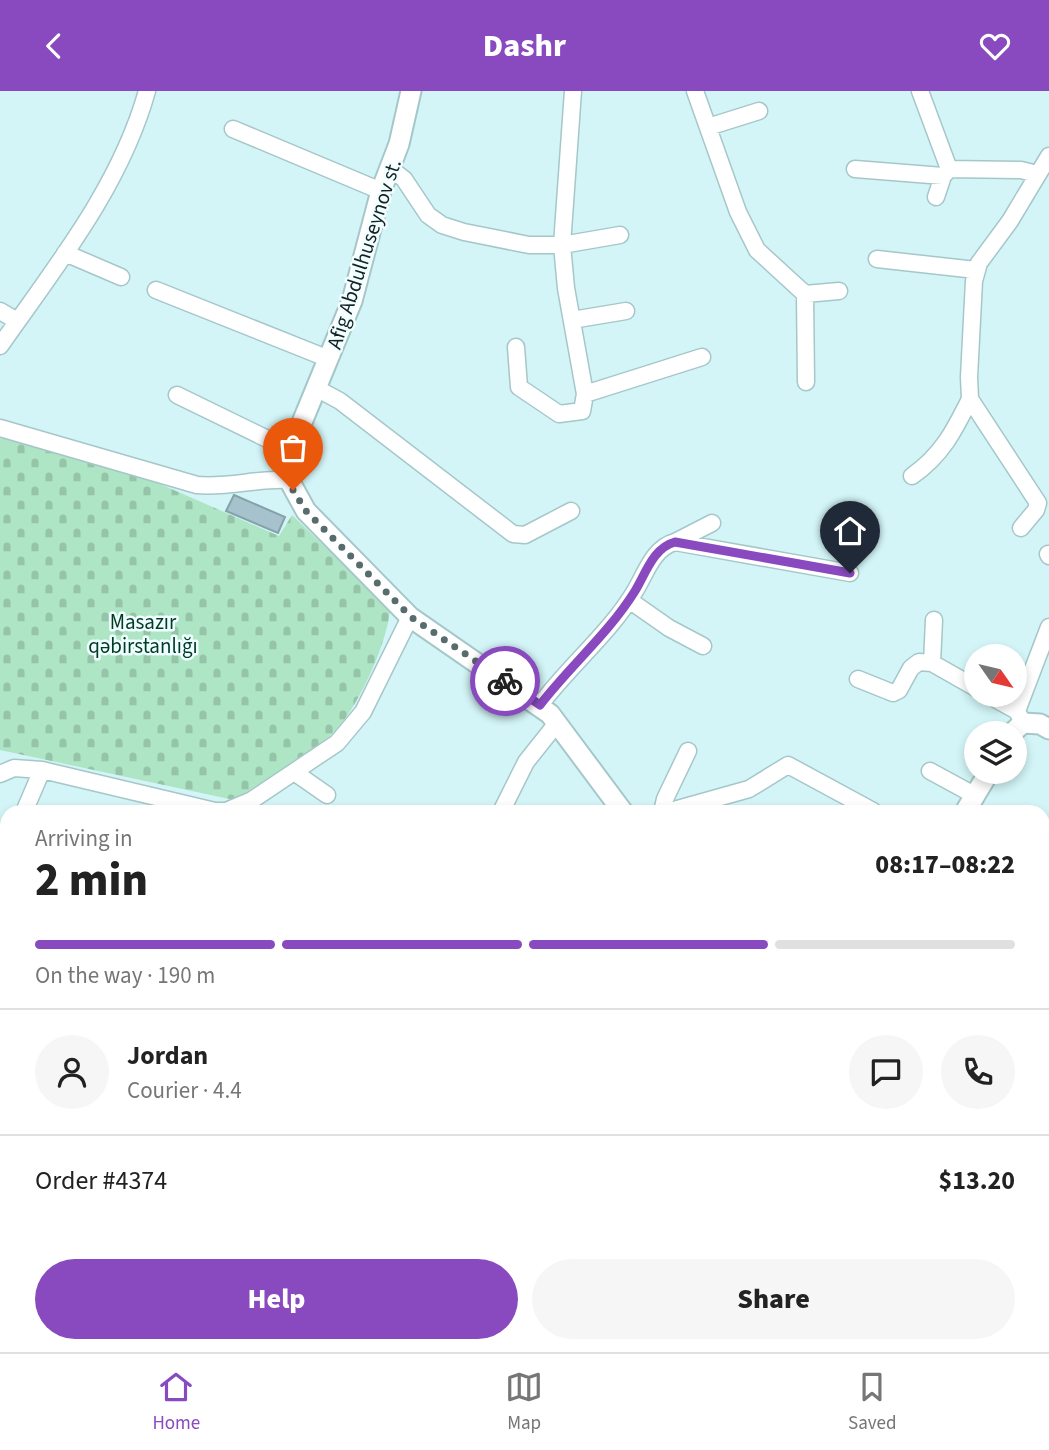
<!DOCTYPE html>
<html lang="en">
<head>
<meta charset="utf-8">
<style>
	body { margin:0; font-family:"Source Sans 3",sans-serif; background:#f6f6f6; color:#222; height:100vh; display:flex; flex-direction:column; font-size:26px; white-space:nowrap }
	* { box-sizing:border-box; margin:0 }
	p { font-size:23px; color:#767676 }
	.icon { flex:none; width:38px; height:38px; fill:none; stroke:currentColor; stroke-width:2; stroke-linecap:round; stroke-linejoin:round }
	.map { position:relative; flex:1; overflow:hidden }
	.drawer { position:absolute; left:0px; top:714px; width:1050px; height:548px; display:flex; flex-direction:column; background:#fff; border-radius:21px 21px 0 0; box-shadow:0 4px 10px #0003 }
	.drawer>* { flex:none }
	.needle { width:46px; rotate:124deg }
	.tools { position:absolute; left:964px; top:553px; display:grid; gap:14px }
	.tools a { display:grid; place-items:center; width:63px; height:63px; border-radius:50%; background:#fff; box-shadow:0 4px 10px #0003; font-size:35px }
	.pin { position:absolute; display:grid; place-items:center; width:60px; height:60px; color:#fff; margin:-72px -30px; border-radius:50% 50% 50% 0; rotate:-45deg; box-shadow:0 0 7px #0007 }
	.pin .icon { rotate:45deg }
	.courier { position:absolute; display:grid; place-items:center; width:70px; height:70px; margin:-35px; border:5px solid #894abf; border-radius:50%; background:#fff; color:#222; box-shadow:0 2px 9px #0007 }
	.overview em { font-style:normal; font-weight:800 }
	.overview div { display:flex; flex-direction:column-reverse }
	.overview { display:flex; align-items:center; justify-content:space-between; height:119px; padding:0 35px }
	h1 { font-size:46px; font-weight:800; line-height:52px }
	.bar { display:grid; grid-template-columns:repeat(4,1fr); gap:10px 7px; align-content:center; height:84px; padding:0 35px }
	.bar i { height:9px; border-radius:5px; background:#e0e0e0 }
	.bar .current { background:#894abf }
	.bar p { grid-column:span 4 }
	.line { display:flex; align-items:center; gap:18px; padding:0 35px; border-top:2px solid #e0e0e0 }
	.line div { flex:1 }
	.round { display:grid; place-items:center; flex:none; width:74px; height:74px; border-radius:37px; background:#f6f6f6 }
	.button { display:flex; gap:14px; margin-top:auto; padding:14px 35px }
	.button a { flex:1; height:80px; border-radius:42px; background:#894abf; color:#fff; font-size:28px; font-weight:800; line-height:80px; text-align:center }
	.button a+a { background:#f6f6f6; color:#222 }
	header { display:flex; justify-content:space-between; align-items:center; height:91px; padding:0 35px; background:#894abf; color:#fff; font-size:32px; font-weight:800 }
	.dock { display:flex; justify-content:space-around; align-items:center; height:98px; border-top:2px solid #e0e0e0; background:#fff; font-size:19px; color:#767676 }
	.dock a { display:grid; justify-items:center; gap:4px }
	.dock .current { color:#894abf }
	.map>svg:first-child { display:block }
	.cemetery { fill:url(#cemetery-stones) }
	.building { fill:#a5c2cd; stroke:#84a1ac; stroke-width:2 }
	.lines { fill:none; stroke-linecap:round; stroke-linejoin:round }
	.minor-casing { stroke:#a6c7c9; stroke-width:19 }
	.tertiary-casing { stroke:#a6c7c9; stroke-width:23 }
	.minor { stroke:#fff; stroke-width:16 }
	.tertiary { stroke:#fff; stroke-width:19 }
	.done { stroke:#586b6d; stroke-width:7; stroke-dasharray:0 12.6 }
	.route { stroke:#894abf; stroke-width:9 }
	.labels { text-anchor:middle; dominant-baseline:central; stroke-width:5; stroke-linejoin:round; paint-order:stroke }
	.street-label { font-size:21px; fill:#152122; stroke:#f0feff }
	.park-label { font-size:21px; fill:#003c23; stroke:#f0feff }
</style>
</head>
<body>
<header><svg class="icon" aria-label="back" viewBox="0 0 24 24"><path d="M15 5l-7 7 7 7"/></svg>Dashr<svg class="icon" aria-label="heart" viewBox="0 0 24 24"><path d="M12 20l-8-8c-3-5 5-10 8-4 3-6 11-1 8 4z"/></svg></header>
<div class="map">
<svg width="1049" height="1261" viewBox="0 0 1049 1261">
	<defs>
		<pattern id="cemetery-stones" width="16" height="16" patternUnits="userSpaceOnUse" patternTransform="scale(1.75)"><rect width="16" height="16" fill="#aee5c5"/><path d="M2 7V4a2 2 0 0 1 4 0v3zM10 15v-3a2 2 0 0 1 4 0v3z" fill="#95c4a9"/></pattern>
	</defs>
	<rect width="100%" height="100%" fill="#d3f5f7"/>
	<path class="cemetery" d="M0,347l135,35 144,63 13,-21 98,94c-2,33 -33,102 -58,125 -28,26 -66,45 -98,66l-234,-50z"/>
	<path class="building" d="M234,404l51,22 -7,16 -52,-22z"/>
	<g class="lines">
		<g class="minor-casing">
			<path id="minor" d="M695,0l43,121 19,38 48,44 1,88
				M920,0l29,78 72,1 16,4
				M708,36l51,-16
				M233,38l148,62
				M391,78l13,10 24,36 14,10 22,7 65,13h33l58,-10
				M855,78l88,7 6,-7
				M936,106l7,-21
				M65,162l56,24
				M877,168l99,11
				M156,199l173,69
				M805,203l34,-3
				M0,220l17,10
				M572,229l54,-9
				M0,255c56,-80 120,-159 147,-255
				M516,256l3,40 40,27 23,-3 3,-17 -19,-106 -4,-43 11,-154
				M316,297l24,13 173,133 12,1 46,-24
				M585,303l117,-37
				M177,304l115,56
				M0,337l197,57c32,3 61,-7 92,-5
				M912,385c30,-21 42,-45 58,-77
				M1021,437l15,-18 2,-7 -68,-104 -1,-22 5,-96 5,-18 31,-42 39,-65
				M675,451l37,-19
				M1048,463l1,2
				M629,509l40,28 34,18
				M932,572l2,-43
				M858,588l35,14 6,-3 12,-22 8,-6 13,1 44,25
				M988,604l29,16
				M540,614c29,-39 70,-72 95,-114 11,-18 18,-43 40,-49l175,31
				M1023,632l-6,-12 32,-84
				M930,680l46,25
				M294,681l33,23
				M0,683l14,-6 28,2 173,41h11l26,-11 85,-57 26,-31 47,-95
				M24,721l18,-42
				M501,721l25,-50 31,-39
				M662,721l3,-13 23,-48
				M667,721l82,-23 39,-24 85,46
				M0,765l7,-13
				M1043,1098l6,-2
				M0,1174l7,-8
				M0,1255l7,-7
				M113,1255l6,6
				M215,1255l6,6
				M380,1255l6,6
				M577,1255l5,6
				M536,1261l5,-6
				M696,1261l2,-6"/>
		</g>
		<g class="tertiary-casing">
			<path id="tertiary" d="M411,0l-12,53 -18,47 -29,110 -54,131 -7,25 -2,23 17,31 104,106 140,97 73,98
				M1012,642l11,-10 17,1 9,5
				M965,721l24,-40"/>
		</g>
		<use href="#minor" class="minor"/>
		<use href="#tertiary" class="tertiary"/>
	</g>
	<g class="lines">
		<path class="done" d="M293,399l13,21 105,106 94,64"/>
		<path class="route" d="M505,590l35,24c30,-39 69,-72 95,-114 11,-18 18,-43 40,-49l175,31"/>
	</g>
	<g class="labels">
		<g class="street-label">
			<text transform="translate(364 163) rotate(-72)">Afig Abdulhuseynov st.</text>
		</g>
		<g class="park-label">
			<text x="143" y="531">Masazır<tspan x="143" dy="24">qəbirstanlığı</tspan></text>
		</g>
	</g>
</svg>
<div class="tools">
<a><svg class="needle" viewBox="-14 -14 28 28"><path d="M0-13l5 13h-10z" fill="#e53935"/><path d="M0 13l5-13h-10z" fill="#767676"/></svg></a>
<a><svg class="icon" aria-label="layers" viewBox="0 0 24 24"><path d="M12 4l9 5-9 5-9-5zM3 14l9 5 9-5"/></svg></a>
</div>
<div class="pin" style="left:293px;top:399px;background:#ea580c"><svg class="icon" aria-label="bag" viewBox="0 0 24 24"><path d="M5 8h14l-1 12H6zM9 8a3 3 0 0 1 6 0"/></svg></div>
<div class="pin" style="left:850px;top:482px;background:#1f2937"><svg class="icon" aria-label="home" viewBox="0 0 24 24"><path d="M3 11l9-7 9 7M6 9v11h12V9"/></svg></div>
<div class="courier" style="left:505px;top:590px"><svg class="icon" aria-label="bike" viewBox="0 0 24 24"><circle cx="6" cy="16" r="4"/><circle cx="18" cy="16" r="4"/><path d="M6 16l4-8h5l3 8M10 8l3 8H6M13 5h3"/></svg></div>
<section class="drawer">
<div class="overview"><div><h1>2 min</h1><p>Arriving in</p></div><em>08:17–08:22</em></div>
<div class="bar"><i class="current"></i><i class="current"></i><i class="current"></i><i></i><p>On the way · 190 m</p></div>
<div class="line" style="height:126px"><a class="round"><svg class="icon" aria-label="person" viewBox="0 0 24 24"><circle cx="12" cy="8" r="4"/><path d="M4 21q1-7 8-7t8 7"/></svg></a><div><b>Jordan</b><p>Courier · 4.4</p></div><a class="round"><svg class="icon" aria-label="chat" viewBox="0 0 24 24"><path d="M4 5h16v11H9l-5 4z"/></svg></a><a class="round"><svg class="icon" aria-label="phone" viewBox="0 0 24 24"><path d="M5 4h4l2 5-3 2q2 4 5 5l2-3 5 2v4C11 20 4 13 5 4z"/></svg></a></div>
<div class="line" style="height:91px"><div>Order #4374</div><b>$13.20</b></div>
<div class="button"><a>Help</a><a>Share</a></div>
</section>
</div>
<nav class="dock">
<a class="current"><svg class="icon" aria-label="home" viewBox="0 0 24 24"><path d="M3 11l9-7 9 7M6 9v11h12V9"/></svg>Home</a>
<a><svg class="icon" aria-label="map" viewBox="0 0 24 24"><path d="M3 6l6-2 6 2 6-2v14l-6 2-6-2-6 2zM9 4v14M15 6v14"/></svg>Map</a>
<a><svg class="icon" aria-label="saved" viewBox="0 0 24 24"><path d="M7 4h10v16l-5-4-5 4z"/></svg>Saved</a>
</nav>
</body>
</html>
